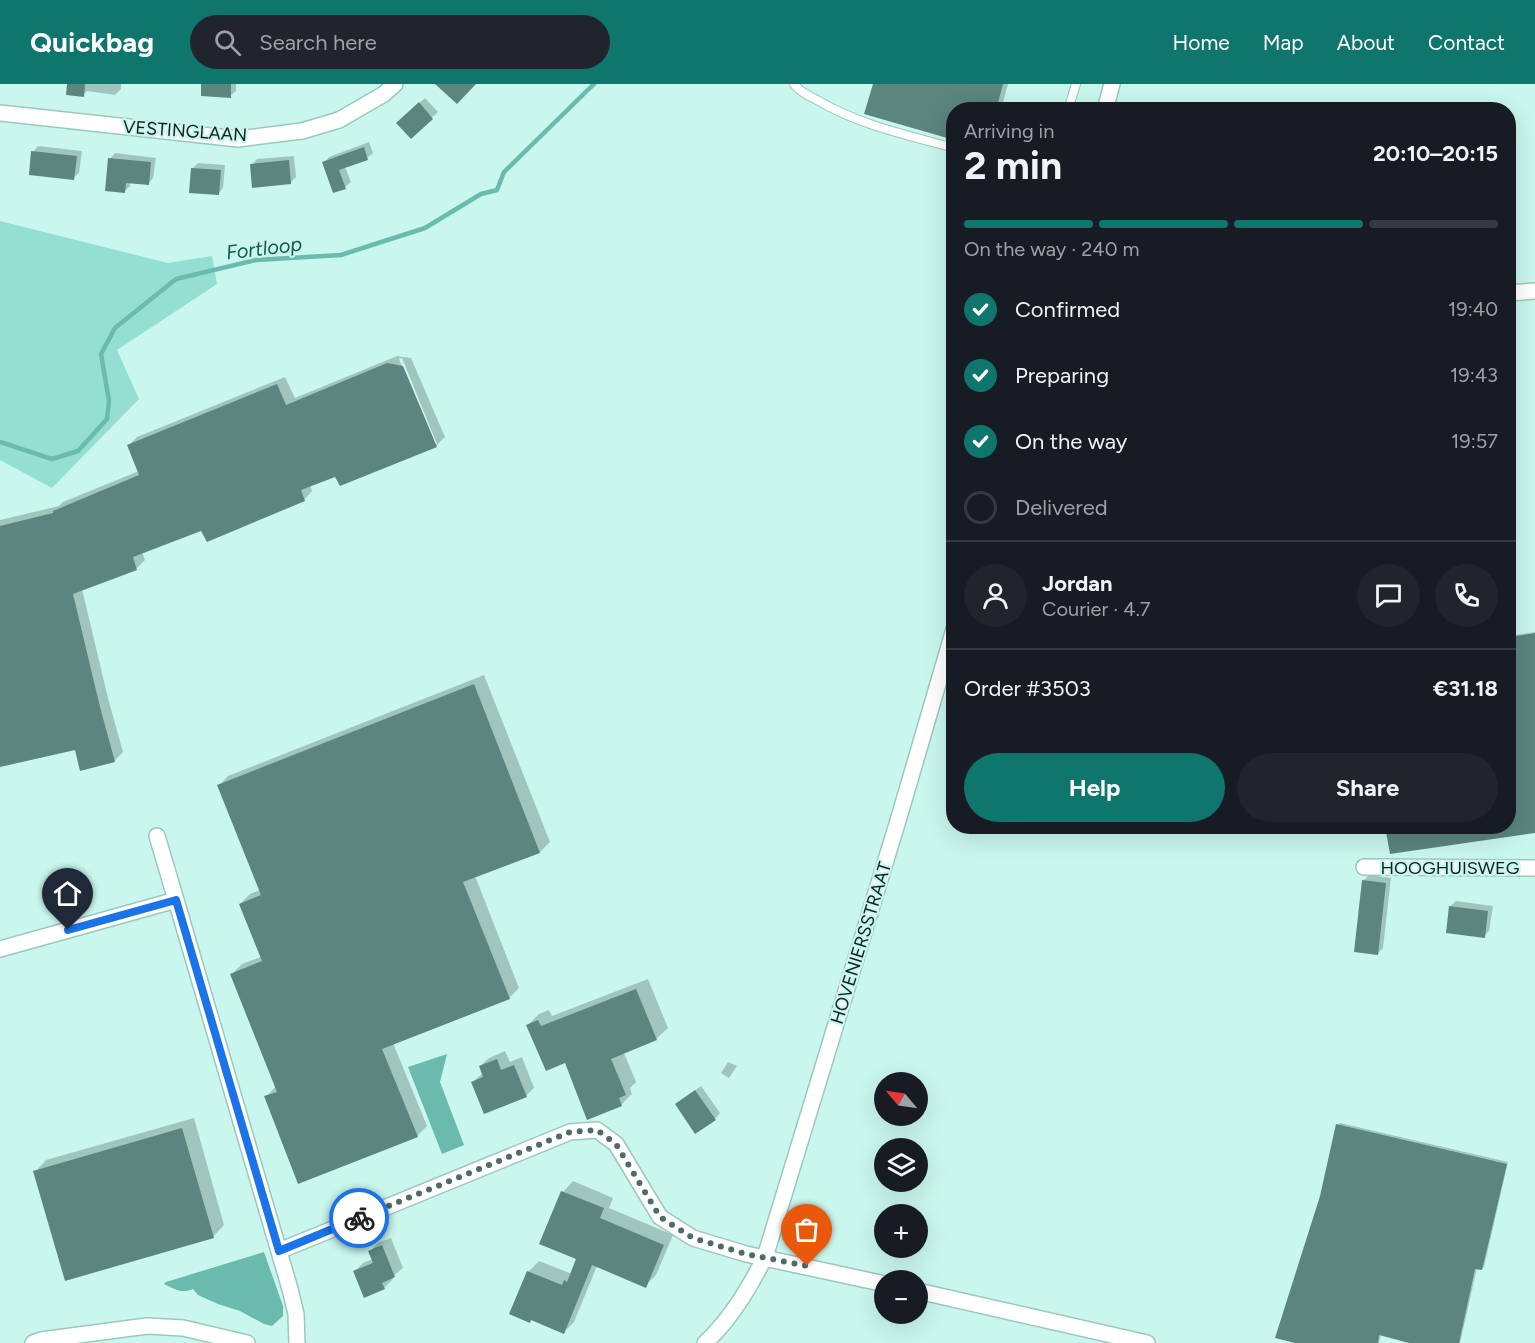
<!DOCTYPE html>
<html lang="en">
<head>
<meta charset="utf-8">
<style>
	body { margin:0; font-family:Figtree,sans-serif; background:#20242c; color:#f1f3f6; height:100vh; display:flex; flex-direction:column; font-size:22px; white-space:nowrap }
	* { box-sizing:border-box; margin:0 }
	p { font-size:20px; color:#9ea1a6 }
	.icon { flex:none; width:33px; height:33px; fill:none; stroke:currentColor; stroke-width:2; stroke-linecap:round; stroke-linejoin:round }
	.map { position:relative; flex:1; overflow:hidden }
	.drawer { position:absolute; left:946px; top:18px; width:570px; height:732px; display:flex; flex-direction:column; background:#171b24; border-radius:24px; box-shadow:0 6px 24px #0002 }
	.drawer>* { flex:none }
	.needle { width:39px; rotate:299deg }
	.fabs { position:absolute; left:874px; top:988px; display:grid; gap:12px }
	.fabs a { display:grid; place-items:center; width:54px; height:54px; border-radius:50%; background:#171b24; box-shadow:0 6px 24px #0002; font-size:30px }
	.pin { position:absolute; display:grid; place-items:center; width:51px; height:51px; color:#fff; margin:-62px -26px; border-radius:50% 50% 50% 0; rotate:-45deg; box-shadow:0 0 6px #0007 }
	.pin .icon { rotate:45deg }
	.courier { position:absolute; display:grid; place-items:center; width:60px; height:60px; margin:-30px; border:4px solid #1a73e8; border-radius:50%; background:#fff; color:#222; box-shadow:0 2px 8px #0007 }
	.overview em { font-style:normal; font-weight:700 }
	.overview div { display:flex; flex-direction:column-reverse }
	.overview { display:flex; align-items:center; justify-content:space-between; height:102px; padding:0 18px }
	h1 { font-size:39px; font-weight:700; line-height:45px }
	.bar { display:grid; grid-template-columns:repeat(4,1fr); gap:9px 6px; align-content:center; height:72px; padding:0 18px }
	.bar i { height:8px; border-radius:4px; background:#363941 }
	.bar .active { background:#0f766e }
	.bar p { grid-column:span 4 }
	.line { display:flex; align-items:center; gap:15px; padding:0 18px; border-top:2px solid #363941 }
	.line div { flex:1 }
	.round { display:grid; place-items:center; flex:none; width:63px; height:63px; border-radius:32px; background:#20242c }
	ol { padding:0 18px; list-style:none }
	li { display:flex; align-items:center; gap:18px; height:66px }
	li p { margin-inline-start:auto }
	li .icon { padding:6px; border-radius:50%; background:#0f766e; color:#fff; stroke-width:4 }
	li:last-child { color:#9ea1a6 }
	li i { width:33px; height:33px; border:3px solid #363941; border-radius:50% }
	.cta { display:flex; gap:12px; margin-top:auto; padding:12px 18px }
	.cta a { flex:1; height:69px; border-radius:36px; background:#0f766e; color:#fff; font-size:24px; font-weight:700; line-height:69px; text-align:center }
	.cta a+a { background:#20242c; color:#f1f3f6 }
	header { display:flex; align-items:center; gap:36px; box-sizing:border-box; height:84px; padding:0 30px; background:#0f766e; color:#fff }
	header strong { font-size:28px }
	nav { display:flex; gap:33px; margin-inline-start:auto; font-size:21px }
	.search { width:420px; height:54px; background:#20242c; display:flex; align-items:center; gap:15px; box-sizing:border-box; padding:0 21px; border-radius:33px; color:#9ea1a6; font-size:22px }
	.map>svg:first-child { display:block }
	.green { fill:#95dfd2 }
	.water { fill:#6abbad }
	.shadow { fill:#0003; fill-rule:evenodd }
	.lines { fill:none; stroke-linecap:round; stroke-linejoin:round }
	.stream { stroke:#6abbad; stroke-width:4.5 }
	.building { fill:#5b857e }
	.service-casing { stroke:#9bc7bf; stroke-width:10 }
	.minor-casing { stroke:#9bc7bf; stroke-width:18 }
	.service { stroke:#fff; stroke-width:8 }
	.minor { stroke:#fff; stroke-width:15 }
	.done { stroke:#4f6b65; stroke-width:6; stroke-dasharray:0 10.8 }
	.route { stroke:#1a73e8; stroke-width:8 }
	.labels { text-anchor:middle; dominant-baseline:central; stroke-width:4.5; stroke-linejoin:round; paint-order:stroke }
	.street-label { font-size:18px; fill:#0e201c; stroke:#c9f7ed }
	.water-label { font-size:20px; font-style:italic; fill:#13584e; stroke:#c9f7ed }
</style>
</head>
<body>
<header>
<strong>Quickbag</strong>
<div class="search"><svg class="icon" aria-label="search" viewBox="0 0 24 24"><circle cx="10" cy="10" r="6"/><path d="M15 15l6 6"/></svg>Search here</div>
<nav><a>Home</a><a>Map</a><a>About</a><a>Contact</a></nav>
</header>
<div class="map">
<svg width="1535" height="1259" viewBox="0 0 1535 1259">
	<rect width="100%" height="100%" fill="#c9f7ed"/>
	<path class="green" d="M0,137l168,42 44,-7 5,28 -100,66 22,49 -87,89 -52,-28z"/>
	<path class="water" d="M447,970l-7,28 24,63 -22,9 -34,-87z
		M264,1168l19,54v10l-11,10 -8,-2 -24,-13 -22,-7 -20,-9 -5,-6c-11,5 -19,0 -29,-5l2,-2z"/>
	<path class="shadow" d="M69,0h52v5l-6,6 -28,-4 -4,4z
		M203,0h33v7l-6,5z
		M875,0h133l-6,22 10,4h-58v29z
		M425,14l13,14 -27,25 -8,-20z
		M369,58l4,11 -6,5 -22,9 6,15 -6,5 -21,-24 5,-6z
		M38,62l44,5 -3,22 -6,5 -40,-26z
		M115,69l41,5 -3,20 -5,6 -18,-2v4l-6,6 -14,-33z
		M294,72l2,21 -6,6 -38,-18 5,-6z
		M198,79l27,2 -2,23 -5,6 -26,-25z
		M397,272l14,2 34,79 -9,9 -101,29 -25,10 2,6 -8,9 -103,29 -59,23 3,8 -8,8 -55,21 26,109 15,54 -9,9 -38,-13 -76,18v-246l59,-14 4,-4 76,-31 -11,-25 9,-9 148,-60 10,21zM402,274l35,86h-3l-35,-85z
		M1535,548v199l-26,-5v-190z
		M484,591l66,167 -10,10 -65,24 44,112 -10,10 -116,45 34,83 -10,10 -151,-39 10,-11 -44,-112 10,-10 19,-7 -21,-53 10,-10 10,-4 -41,-104 9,-10z
		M1369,791l22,3 -8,70 -6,6 -14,-73z
		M1456,817l37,5 -4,25 -5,5 -34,-29z
		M648,895l20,49 -12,11 -32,14 12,29 -6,6 2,6 -11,11 -55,-44 -38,-36 11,-11 10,-4 3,6z
		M505,967l5,11 12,-5 12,31 -8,8 -53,-14 10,-9 -3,-7 9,-8z
		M728,978l9,4 -8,12 -8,-5z
		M701,1002l19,27 -5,6 -38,-15z
		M194,1034l30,107 -11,12 -178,-65 11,-12z
		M1340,1039l168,39 -24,105 -2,2 -5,-1 -17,75h-45l-34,-9 -2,9h-77l19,-147 17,-71z
		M573,1097l40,17 -4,10 64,27 -17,40 -11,11 -48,-20 -23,56 -10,10 -32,-13 -21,-5 18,-43 10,-10 33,13 6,-16 -15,-66z
		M391,1154l12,30 -11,9 1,2 -9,9 -29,-17 8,-8 10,-4 -3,-8 8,-8z"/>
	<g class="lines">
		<path class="stream" d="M0,358l52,17 26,-8 29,-32 2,-18 -8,-47 14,-26 61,-49 80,-19 85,-5 84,-27 56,-34 16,-4 7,-18 90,-88"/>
	</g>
	<path class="building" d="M67,0h18l-1,13 -18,-2z
		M201,0h30v14l-30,-2z
		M435,0h41l-19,20z
		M873,0h130l-7,26h-42v30l-90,-26z
		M419,18l14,17 -22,20 -15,-16z
		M364,63l4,13 -29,10 7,19 -13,4 -11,-31z
		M31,67l46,5 -3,24 -45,-5z
		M108,74l43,4 -2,23 -23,-2 -1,10 -20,-2z
		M289,76l2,24 -39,4 -2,-24z
		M191,84l30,2 -2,25 -30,-2z
		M387,279l16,3 34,81 -97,39 -5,-9 -34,13 4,11 -98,41 -6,-11 -68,26 4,13 -64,24 27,113 15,55 -35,9 -5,-21 -75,17v-241l53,-13v-2l86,-36 -12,-30 150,-61 9,21z
		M1535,549v200l-145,21 -5,-28h124v-189z
		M474,600l66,169 -77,29 47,117 -128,50 36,88 -120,47 -34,-88 13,-4 -47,-118 32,-13 -23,-57 22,-9 -44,-110z
		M1362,796l24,3 -8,72 -24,-3z
		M1449,822l39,5 -3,27 -39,-5z
		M636,905l21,51 -46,19 15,36 -7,3 3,8 -35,14 -22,-57 -19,8 -20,-46 12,-5 3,6z
		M497,975l4,11 13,-5 13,32 -43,17 -13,-32 12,-5 -4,-11z
		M695,1006l21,30 -21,14 -20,-30z
		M1336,1040l171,40 -25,106 -7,-1 -16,74h-50l-30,-8 -1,8h-83l-20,-5 45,-142z
		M182,1044l32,110 -149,43 -32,-110z
		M561,1107l43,17 -4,10 64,27 -18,43 -54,-23 -28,69 -33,-14 -1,3 -21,-9 18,-43 35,14 2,-5 3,2 9,-23 -37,-15z
		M382,1161l13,32 -13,6 3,6 -21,9 -11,-27 20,-8 -5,-12z"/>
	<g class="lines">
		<g class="service-casing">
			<path id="service" d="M794,0c6,8 15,12 23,16 42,25 90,35 137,48
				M1068,26l8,-26"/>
		</g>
		<g class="minor-casing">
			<path id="minor" d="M1105,26l7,-26
				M0,29l238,26 64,-8 37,-11 45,-26 11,-10
				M1509,209l26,-2
				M157,752l19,64
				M1364,783l171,1
				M0,865l176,-49 114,389 6,25 1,29
				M279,1167l291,-119 27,-2 19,14 44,73 33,21 53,16 139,30
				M918,1207l229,52
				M33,1259l8,-3 106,-14 36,2 64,15
				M705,1259c26,-24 44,-55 60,-86l135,-443 54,-185"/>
		</g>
		<use href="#service" class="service"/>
		<use href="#minor" class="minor"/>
	</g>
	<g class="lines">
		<path class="done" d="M359,1134l211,-86 27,-2 19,14 44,73 33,21 53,16 61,12"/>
		<path class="route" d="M68,846l108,-30 103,351 80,-33"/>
	</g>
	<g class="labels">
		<g class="street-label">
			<text transform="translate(185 47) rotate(4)">VESTINGLAAN</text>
			<text x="1450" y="784">HOOGHUISWEG</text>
			<text transform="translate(861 859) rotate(-73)">HOVENIERSSTRAAT</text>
		</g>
		<g class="water-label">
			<text transform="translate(264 164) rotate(-7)">Fortloop</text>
		</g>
	</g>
</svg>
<div class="fabs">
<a><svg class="needle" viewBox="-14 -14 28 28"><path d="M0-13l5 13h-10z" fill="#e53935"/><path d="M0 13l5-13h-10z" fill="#9ea1a6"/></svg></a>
<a><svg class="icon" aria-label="layers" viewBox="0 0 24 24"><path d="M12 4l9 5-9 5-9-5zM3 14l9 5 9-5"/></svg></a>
<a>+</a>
<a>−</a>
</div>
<div class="pin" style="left:807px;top:1182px;background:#ea580c"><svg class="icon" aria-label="bag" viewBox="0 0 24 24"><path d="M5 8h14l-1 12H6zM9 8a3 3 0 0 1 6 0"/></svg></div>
<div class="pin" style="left:68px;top:846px;background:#1f2937"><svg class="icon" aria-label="home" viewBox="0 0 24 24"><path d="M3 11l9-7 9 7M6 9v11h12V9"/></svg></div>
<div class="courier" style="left:359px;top:1134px"><svg class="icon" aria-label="bike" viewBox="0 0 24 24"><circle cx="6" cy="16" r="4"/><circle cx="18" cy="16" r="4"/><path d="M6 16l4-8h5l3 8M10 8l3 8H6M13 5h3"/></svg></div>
<section class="drawer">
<div class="overview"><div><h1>2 min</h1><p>Arriving in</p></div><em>20:10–20:15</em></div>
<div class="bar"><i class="active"></i><i class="active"></i><i class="active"></i><i></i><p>On the way · 240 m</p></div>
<ol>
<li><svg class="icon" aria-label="check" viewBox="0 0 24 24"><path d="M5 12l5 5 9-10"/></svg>Confirmed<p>19:40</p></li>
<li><svg class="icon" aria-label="check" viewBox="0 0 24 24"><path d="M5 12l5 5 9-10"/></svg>Preparing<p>19:43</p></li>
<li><svg class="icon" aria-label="check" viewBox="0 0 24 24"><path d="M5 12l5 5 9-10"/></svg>On the way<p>19:57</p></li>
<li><i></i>Delivered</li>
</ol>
<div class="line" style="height:108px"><a class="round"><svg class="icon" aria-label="person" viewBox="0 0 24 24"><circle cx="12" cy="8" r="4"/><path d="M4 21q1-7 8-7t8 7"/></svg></a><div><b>Jordan</b><p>Courier · 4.7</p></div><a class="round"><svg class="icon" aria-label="chat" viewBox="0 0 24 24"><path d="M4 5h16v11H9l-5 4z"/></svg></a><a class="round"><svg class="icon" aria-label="phone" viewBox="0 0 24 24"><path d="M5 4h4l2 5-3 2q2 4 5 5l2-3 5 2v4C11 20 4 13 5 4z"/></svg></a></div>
<div class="line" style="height:78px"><div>Order #3503</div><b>€31.18</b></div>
<div class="cta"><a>Help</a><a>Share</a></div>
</section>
</div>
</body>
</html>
